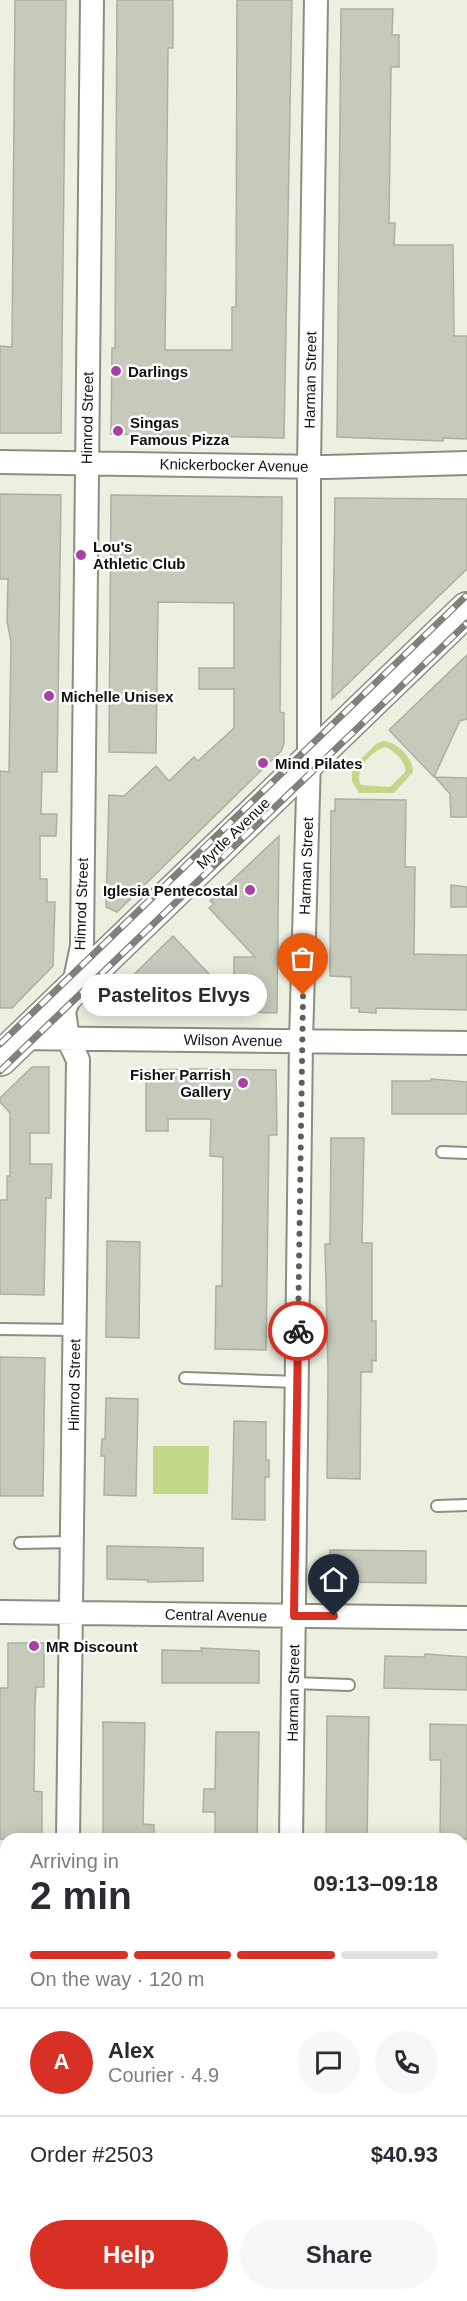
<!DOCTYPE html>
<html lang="en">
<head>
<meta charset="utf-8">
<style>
	body { margin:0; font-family:Arial,sans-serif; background:#f7f7f7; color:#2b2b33; height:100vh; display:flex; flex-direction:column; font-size:22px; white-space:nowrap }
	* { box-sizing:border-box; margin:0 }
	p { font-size:20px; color:#7c7c81 }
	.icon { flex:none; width:33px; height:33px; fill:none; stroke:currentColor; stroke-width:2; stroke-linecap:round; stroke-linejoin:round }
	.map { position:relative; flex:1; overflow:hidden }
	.drawer { position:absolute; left:0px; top:1833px; width:468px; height:468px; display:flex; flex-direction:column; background:#fff; border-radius:18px 18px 0 0; box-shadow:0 3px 15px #0003 }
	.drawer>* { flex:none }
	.pin { position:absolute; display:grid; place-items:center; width:51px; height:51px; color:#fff; margin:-62px -26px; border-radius:50% 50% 50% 0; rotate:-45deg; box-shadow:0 0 6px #0007 }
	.pin .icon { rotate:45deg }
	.courier { position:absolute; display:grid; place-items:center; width:60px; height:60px; margin:-30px; border:4px solid #d93025; border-radius:50%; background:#fff; color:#222; box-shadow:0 2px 8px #0007 }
	.bubble { position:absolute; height:42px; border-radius:21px; background:#fff; box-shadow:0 3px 15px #0003; font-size:20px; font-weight:800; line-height:42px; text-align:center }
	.headline em { font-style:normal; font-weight:800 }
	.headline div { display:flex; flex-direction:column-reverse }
	.headline { display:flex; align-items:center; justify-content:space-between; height:102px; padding:0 30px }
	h1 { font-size:39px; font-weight:800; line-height:45px }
	.bar { display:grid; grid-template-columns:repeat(4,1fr); gap:9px 6px; align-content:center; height:72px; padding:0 30px }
	.bar i { height:8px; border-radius:4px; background:#e1e1e2 }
	.bar .on { background:#d93025 }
	.bar p { grid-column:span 4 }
	.line { display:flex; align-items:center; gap:15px; padding:0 30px; border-top:2px solid #e1e1e2 }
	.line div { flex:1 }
	.round { display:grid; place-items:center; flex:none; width:63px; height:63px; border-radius:32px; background:#f7f7f7 }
	.action { display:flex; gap:12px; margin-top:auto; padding:12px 30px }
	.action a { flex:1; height:69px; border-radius:36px; background:#d93025; color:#fff; font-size:24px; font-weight:800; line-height:69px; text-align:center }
	.action a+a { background:#f7f7f7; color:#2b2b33 }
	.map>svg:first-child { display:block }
	.green { fill:#c3d78a; fill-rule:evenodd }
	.building { fill:#c6cabb; stroke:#acb0a2; stroke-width:1.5 }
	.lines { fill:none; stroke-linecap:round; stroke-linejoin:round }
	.service-casing { stroke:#8b8f81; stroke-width:14 }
	.minor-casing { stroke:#8b8f81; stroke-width:26 }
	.primary-casing { stroke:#8b8f81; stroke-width:36 }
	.service { stroke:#fff; stroke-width:10 }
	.minor { stroke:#fff; stroke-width:22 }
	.primary { stroke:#fff; stroke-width:33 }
	.rail-casing { stroke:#7f8278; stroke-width:7 }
	.rail { stroke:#fff; stroke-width:4.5; stroke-dasharray:14; stroke-linecap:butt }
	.done { stroke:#5e6058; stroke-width:6; stroke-dasharray:0 10.8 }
	.route { stroke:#d93025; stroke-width:8 }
	.poi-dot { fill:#a941a3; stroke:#fff; stroke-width:2 }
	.labels { text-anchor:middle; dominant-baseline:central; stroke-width:5; stroke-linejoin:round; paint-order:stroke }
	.poi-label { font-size:15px; font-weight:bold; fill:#12130e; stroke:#fff; text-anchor:start }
	.street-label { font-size:15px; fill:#12130e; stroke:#fff }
</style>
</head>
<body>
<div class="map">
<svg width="467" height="2301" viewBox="0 0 467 2301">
	<rect width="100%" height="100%" fill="#ebf0e0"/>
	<path class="green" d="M383,741c14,1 30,16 30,31l-19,21h-35l-7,-12v-13l24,-24zM385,747c9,3 22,16 20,25l-15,15 -29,-2c-8,-14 9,-33 24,-38z
		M153,1446h56l-1,48h-55z"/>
	<path class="building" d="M15,0h51l-5,433h-61v-87l12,1z
		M117,0h56v48h-5l-3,302h67v-43h4l1,-307h55l-8,438 -173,-4 1,-86h3z
		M341,9h52l-1,26h7v32h-8l-2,156h6l-1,22h59l1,91h13v103l-24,-1v3l-106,-4z
		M0,494l61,1 -4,277h-15l-1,42h16l-1,22h-16v43h7v23h8l-2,64 -41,42h-12v-237l9,1 2,-130 -4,-21 1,-42h-8z
		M111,495l171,2 -2,215 4,1v31l-3,7 -164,161 -11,-5 3,-112 15,1 32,-30 13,15 25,-24 4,4 36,-33v-39h-35v-21h35v-65l-76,-1 -2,151 -47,-1z
		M335,498l132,1v70l-135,130z
		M467,655v64l-7,2 -3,6 -23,50 -45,-47z
		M435,777l32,1v39h-16l-1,-23z
		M335,799l71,1 -1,67h10l-1,87 53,1v55l-91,-2v5l-17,-1v-4h-8v-31l-21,-1 1,-165h4z
		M279,836l-2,177 -177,-5 73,-72 38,40h23v-19h21l-46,-49 5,-4 -4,-3z
		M451,885l16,2v20h-16z
		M32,1067h17v66h-19v31h22l-1,34h-5l-2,97 -44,-1v-94h7v-24h3v-63l-10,-11v-4z
		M190,1069l86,1 1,65h-8l-3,215 -51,-1 1,-63h6l1,-129 -13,-1 1,-37h-43v12h-22v-61z
		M431,1079l36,3v32h-75v-33h39z
		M331,1138h33l-2,105h10v78h4v40l-4,-1v12h-11l-1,107 -33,-1 1,-106 -3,-128h5z
		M107,1241l33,1 -1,96 -33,-1z
		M0,1357l45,1 -2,138h-43z
		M106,1398l32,1 -2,97 -32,-1 1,-39h-4l1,-17h3z
		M234,1421l32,1v38h3v17h-4v43l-33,-1z
		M107,1546l96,2v33l-55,1v-2l-41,-1z
		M330,1550l96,1v32l-96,-1z
		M8,1643h36v44h-8l-1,17 -1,87 8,1v47h-42v-151h8z
		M201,1648l58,3v32h-97v-33l40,1z
		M425,1654l42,3v33l-83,-2 1,-32 39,1z
		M327,1716l42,1 -2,122h-41z
		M103,1722l42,1 -2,101 11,1v14h-51z
		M430,1724l37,1v114h-27l1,-79h-11z
		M216,1732h43l-2,107h-42v-27h-12l1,-23h11z"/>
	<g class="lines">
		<g class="service-casing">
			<path id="service" d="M442,1152l25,1
				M0,1329l75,1
				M185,1378l112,4
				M437,1506l30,-1
				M20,1543l51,-1
				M293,1683l56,2"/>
		</g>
		<g class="minor-casing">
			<path id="minor" d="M0,462l326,5 141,-4
				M16,1038l451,5
				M0,1612l467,6
				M68,1839l10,-779 -10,-21 -4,-28 9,-22 9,-43 10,-946
				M291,1839l10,-798 8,-282v-293l7,-466
				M63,2301v-6
				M285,2301v-6"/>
		</g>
		<g class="primary-casing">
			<path id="primary" d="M0,1059l467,-450"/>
		</g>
		<use href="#service" class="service"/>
		<use href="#minor" class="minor"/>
		<use href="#primary" class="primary"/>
		<g class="rail-casing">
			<path id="rail" d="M0,1044l467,-449
				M0,1071l467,-448"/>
		</g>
		<use href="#rail" class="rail"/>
	</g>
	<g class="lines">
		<path class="done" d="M298,1331l5,-336"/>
		<path class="route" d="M298,1331l-4,285h40"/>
	</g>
	<g class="poi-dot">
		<circle cx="116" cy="371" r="6"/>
		<circle cx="118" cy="431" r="6"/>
		<circle cx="81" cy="555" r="6"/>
		<circle cx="49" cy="696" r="6"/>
		<circle cx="263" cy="763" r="6"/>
		<circle cx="250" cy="890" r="6"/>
		<circle cx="243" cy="1083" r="6"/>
		<circle cx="34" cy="1646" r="6"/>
	</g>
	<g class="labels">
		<g class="poi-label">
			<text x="128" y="371">Darlings</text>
			<text x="130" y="422">Singas<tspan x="130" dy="17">Famous Pizza</tspan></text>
			<text x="93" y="546">Lou's<tspan x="93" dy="17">Athletic Club</tspan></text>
			<text x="61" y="696">Michelle Unisex</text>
			<text x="275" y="763">Mind Pilates</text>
			<text x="238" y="890" text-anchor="end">Iglesia Pentecostal</text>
			<text x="231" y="1074" text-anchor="end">Fisher Parrish<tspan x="231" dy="17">Gallery</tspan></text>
			<text x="46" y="1646">MR Discount</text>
		</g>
		<g class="street-label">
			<text transform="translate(310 380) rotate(-89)">Harman Street</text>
			<text transform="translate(87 418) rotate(-89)">Himrod Street</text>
			<text transform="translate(234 465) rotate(1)">Knickerbocker Avenue</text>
			<text transform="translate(233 833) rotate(-44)">Myrtle Avenue</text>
			<text transform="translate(306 866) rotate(-88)">Harman Street</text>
			<text transform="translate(81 904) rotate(-88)">Himrod Street</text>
			<text transform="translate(233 1040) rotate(1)">Wilson Avenue</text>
			<text transform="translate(74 1385) rotate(-89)">Himrod Street</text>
			<text transform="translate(216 1615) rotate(1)">Central Avenue</text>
			<text transform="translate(293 1693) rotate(-89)">Harman Street</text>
		</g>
	</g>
</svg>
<div class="pin" style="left:303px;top:995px;background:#ea580c"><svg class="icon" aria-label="bag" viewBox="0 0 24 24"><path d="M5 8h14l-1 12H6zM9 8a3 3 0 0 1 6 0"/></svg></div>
<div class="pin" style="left:334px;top:1616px;background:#1f2937"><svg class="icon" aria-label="home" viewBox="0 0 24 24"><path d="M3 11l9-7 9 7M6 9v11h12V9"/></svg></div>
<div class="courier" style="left:298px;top:1331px"><svg class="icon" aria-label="bike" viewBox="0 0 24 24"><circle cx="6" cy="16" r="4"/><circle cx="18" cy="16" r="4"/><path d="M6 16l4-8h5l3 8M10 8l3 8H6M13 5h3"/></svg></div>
<div class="bubble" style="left:81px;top:974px;width:186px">Pastelitos Elvys</div>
<section class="drawer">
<div class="headline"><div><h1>2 min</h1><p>Arriving in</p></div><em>09:13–09:18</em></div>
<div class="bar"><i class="on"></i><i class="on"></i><i class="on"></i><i></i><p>On the way · 120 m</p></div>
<div class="line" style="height:108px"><b class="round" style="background:#d93025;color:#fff">A</b><div><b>Alex</b><p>Courier · 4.9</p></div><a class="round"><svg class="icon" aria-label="chat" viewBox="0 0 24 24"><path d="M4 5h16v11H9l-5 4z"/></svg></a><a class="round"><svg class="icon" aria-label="phone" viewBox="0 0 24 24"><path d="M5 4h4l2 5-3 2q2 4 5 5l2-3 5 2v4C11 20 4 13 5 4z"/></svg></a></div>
<div class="line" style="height:78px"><div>Order #2503</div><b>$40.93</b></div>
<div class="action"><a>Help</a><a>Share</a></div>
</section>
</div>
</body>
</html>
